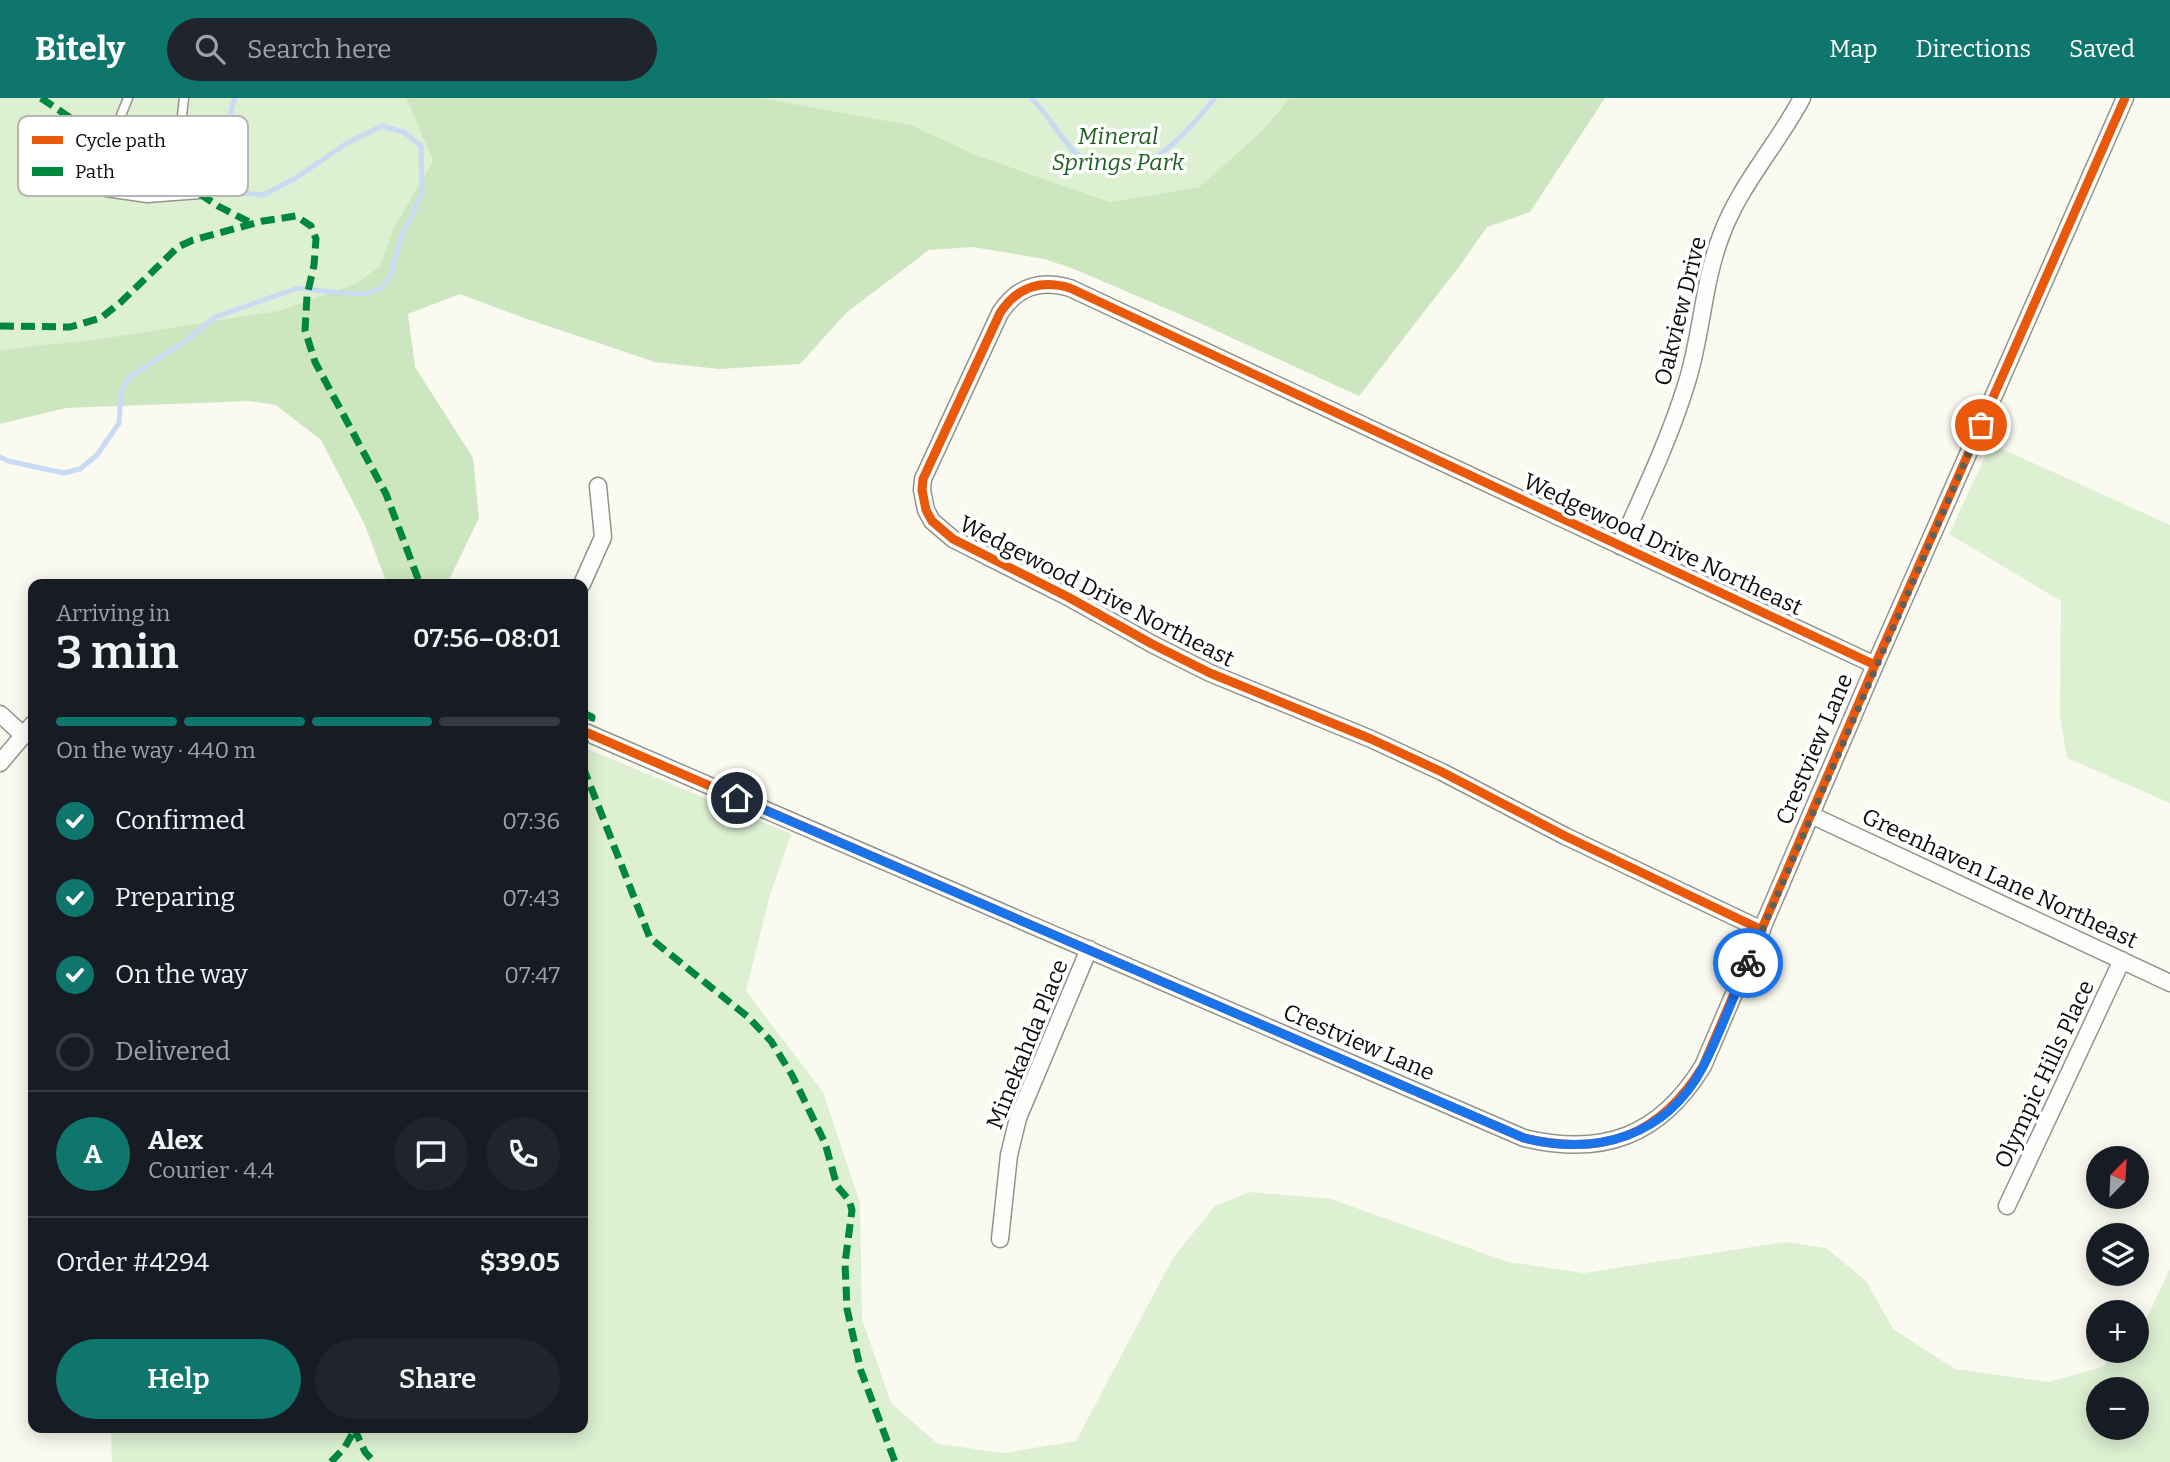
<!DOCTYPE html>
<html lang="en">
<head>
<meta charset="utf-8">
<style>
	body { margin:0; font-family:Bitter,serif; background:#20242c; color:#f1f3f6; height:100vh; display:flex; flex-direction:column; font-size:26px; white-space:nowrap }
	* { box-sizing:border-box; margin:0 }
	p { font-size:23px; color:#9ea1a6 }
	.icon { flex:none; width:38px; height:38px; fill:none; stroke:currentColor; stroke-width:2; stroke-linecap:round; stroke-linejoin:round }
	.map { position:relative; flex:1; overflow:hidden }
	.drawer { position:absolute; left:28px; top:481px; width:560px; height:854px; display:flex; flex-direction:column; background:#171b24; border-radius:14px; box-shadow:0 4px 18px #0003 }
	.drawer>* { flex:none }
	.needle { width:46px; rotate:24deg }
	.controls { position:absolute; left:2086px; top:1048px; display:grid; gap:14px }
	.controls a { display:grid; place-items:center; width:63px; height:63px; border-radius:50%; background:#171b24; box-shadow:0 4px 18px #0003; font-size:35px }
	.pin { position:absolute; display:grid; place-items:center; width:60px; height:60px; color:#fff; margin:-30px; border:4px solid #fff; border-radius:50%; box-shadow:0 2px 7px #0007 }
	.courier { position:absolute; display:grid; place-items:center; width:70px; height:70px; margin:-35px; border:5px solid #1a73e8; border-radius:50%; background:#fff; color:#222; box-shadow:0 2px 9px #0007 }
	.summary em { font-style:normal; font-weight:600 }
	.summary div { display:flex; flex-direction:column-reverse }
	.summary { display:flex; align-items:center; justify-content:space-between; height:119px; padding:0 28px }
	h1 { font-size:46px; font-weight:600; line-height:52px }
	.bar { display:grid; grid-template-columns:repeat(4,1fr); gap:10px 7px; align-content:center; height:84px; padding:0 28px }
	.bar i { height:9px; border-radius:5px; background:#363941 }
	.bar .on { background:#0f766e }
	.bar p { grid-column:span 4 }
	.line { display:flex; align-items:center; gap:18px; padding:0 28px; border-top:2px solid #363941 }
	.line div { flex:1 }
	.round { display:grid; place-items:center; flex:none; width:74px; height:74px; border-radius:37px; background:#20242c }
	ol { padding:0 28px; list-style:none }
	li { display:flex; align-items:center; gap:21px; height:77px }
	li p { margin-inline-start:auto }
	li .icon { padding:7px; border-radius:50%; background:#0f766e; color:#fff; stroke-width:4 }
	li:last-child { color:#9ea1a6 }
	li i { width:38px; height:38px; border:4px solid #363941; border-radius:50% }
	.button { display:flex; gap:14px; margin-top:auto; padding:14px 28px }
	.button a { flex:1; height:80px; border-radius:42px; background:#0f766e; color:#fff; font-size:28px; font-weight:600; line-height:80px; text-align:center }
	.button a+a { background:#20242c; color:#f1f3f6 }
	header { display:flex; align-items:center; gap:42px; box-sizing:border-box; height:98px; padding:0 35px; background:#0f766e; color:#fff }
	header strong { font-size:33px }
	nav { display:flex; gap:38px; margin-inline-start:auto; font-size:24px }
	.search { width:490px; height:63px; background:#20242c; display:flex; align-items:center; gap:18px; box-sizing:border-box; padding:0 24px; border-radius:38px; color:#9ea1a6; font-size:26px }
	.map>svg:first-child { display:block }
	.green { fill:#ddf0d1; fill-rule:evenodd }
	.forest { fill:#cce7bf }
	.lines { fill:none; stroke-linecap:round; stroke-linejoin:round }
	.stream { stroke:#c8dbf3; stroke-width:5 }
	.service-casing { stroke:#93938f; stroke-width:11 }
	.minor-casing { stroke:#93938f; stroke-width:19 }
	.service { stroke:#fefefd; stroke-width:8 }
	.minor { stroke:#fefefd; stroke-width:16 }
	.quiet { stroke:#00873e; stroke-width:7; stroke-dasharray:14 7; stroke-linecap:butt }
	.cycleway-casing { stroke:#fff; stroke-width:13 }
	.cycleway { stroke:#e8590c; stroke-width:9 }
	.done { stroke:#5f5f5c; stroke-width:7; stroke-dasharray:0 12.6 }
	.route { stroke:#1a73e8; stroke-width:9 }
	.labels { text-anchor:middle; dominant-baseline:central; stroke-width:7; stroke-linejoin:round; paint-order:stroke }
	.park-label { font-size:23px; font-style:italic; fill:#1f621f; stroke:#fff }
	.street-label { font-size:23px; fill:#0c0c0c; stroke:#fff }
	.key { fill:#fff; stroke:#b6b6b6; stroke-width:2 }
	.key-label { font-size:19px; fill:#0c0c0c }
</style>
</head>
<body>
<header>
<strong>Bitely</strong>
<div class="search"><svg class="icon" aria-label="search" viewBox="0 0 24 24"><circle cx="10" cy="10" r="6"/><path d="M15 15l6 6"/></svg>Search here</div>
<nav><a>Map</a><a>Directions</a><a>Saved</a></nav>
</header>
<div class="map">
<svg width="2170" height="1364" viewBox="0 0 2170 1364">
	<rect width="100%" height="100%" fill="#fafaf0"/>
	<path class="green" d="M0,0h406l27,63 -40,68 -13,37 -25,18 -35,13 67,287 -22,-59 -74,-156 -184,-31 -107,12z
		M761,0h529l-28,33 -63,56 -89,15 -134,-47 -65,-30z
		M1991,346l179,81v278l-103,-45 -7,-41 1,-116 -112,-67z
		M583,649l208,87 -21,61 -24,96 77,101 37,111 2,116 29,84 47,41 66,9 72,-12 97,-183 42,-52 35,-14 81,7 177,63 76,11 201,-31 41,6 40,33 27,48 62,40 93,13 55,-15 14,-16h20v-22l10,-12 23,-48v193h-2058l-1,-34h472zM2098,1292h39v38h-39z"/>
	<path class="forest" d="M406,0h355l150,27 65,30 134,47 89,-15 63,-56 28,-33h315l-75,114 -43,15 -26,37 -102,132 -166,-76 -119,-51 -30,-10 -71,-12 -44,3 -83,63 -46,51 -81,5 -64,-7 -131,-44 -64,-24 -52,20 7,53 58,91 6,60 -32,66h-60l-22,-59 -44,-85 -45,-35 -26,-4 -184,7 -66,16v-74l107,-12 172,-27 76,-27 25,-18 13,-37 40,-68z"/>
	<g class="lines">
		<path class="stream" d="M1031,0c16,15 26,35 41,51 8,9 22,14 33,17 48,11 83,-36 110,-68
			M0,359l8,4 56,12 16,-4 17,-14 22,-32 2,-29 7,-16 58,-37 29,-24 83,-29 51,6 19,-1 14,-5 9,-13 10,-38 21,-43 -1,-48 -17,-14 -22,-6 -35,17 -51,35 -33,17 -22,-2c-4,-4 -8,-9 -10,-14 -11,-22 -3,-59 4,-81"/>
		<g class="service-casing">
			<path id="service" d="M128,0l-10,25c-16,3 -42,9 -50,25 -2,5 -3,12 -4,17l9,15 33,12 41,6 53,-4 -7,-11 1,-40 -13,-19 3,-26"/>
		</g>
		<g class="minor-casing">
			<path id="minor" d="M1620,448c24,-54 50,-108 67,-164 15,-48 16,-99 34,-146 18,-50 56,-91 81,-138
				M582,486l21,-47 -5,-51
				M0,616l23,21
				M583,633l941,407c79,19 136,-2 179,-72l172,-401 250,-567
				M0,665l33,-39
				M1811,717l359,168
				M1762,832l-197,-94 -123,-64 -71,-33 -161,-66 -58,-29 -84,-47 -115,-58 -21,-18 -6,-11 -4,-20 1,-11 77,-166c17,-26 40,-34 70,-25l805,377
				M2007,1108l115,-246
				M1000,1141l9,-84 9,-37 71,-169"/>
		</g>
		<use href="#service" class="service"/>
		<use href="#minor" class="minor"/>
		<path class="quiet" d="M41,0l49,33
			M200,96l18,12 35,18
			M0,228l70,1 31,-9 20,-16 57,-55 15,-7 70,-19 33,-5 15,10 5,13 -2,26 -7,31 -2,34 10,32 71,132 34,90
			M583,615l9,4 -9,32
			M583,669l67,171 98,79 23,24 21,34 33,68 12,43 12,14 3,10 -7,53 2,46 14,62 34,91
			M354,1330l11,24 9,10
			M331,1364l14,-15 10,-18"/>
		<g class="cycleway-casing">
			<path id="cycleway" d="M583,633l941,407c79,19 136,-2 179,-72l172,-401 250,-567
				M1762,832l-197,-94 -123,-64 -71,-33 -161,-66 -58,-29 -84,-47 -115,-58 -21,-18 -6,-11 -4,-20 1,-11 77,-166c17,-26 40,-34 70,-25l805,377"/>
		</g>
		<use href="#cycleway" class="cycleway"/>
	</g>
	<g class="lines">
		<path class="done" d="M1748,865l233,-538"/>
		<path class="route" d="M737,700l787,340c73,18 142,-1 179,-71 17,-33 30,-70 45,-104"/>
	</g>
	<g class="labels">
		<g class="park-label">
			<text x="1118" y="38">Mineral<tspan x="1118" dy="26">Springs Park</tspan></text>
		</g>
		<g class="street-label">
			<text transform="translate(1680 213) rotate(-76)">Oakview Drive</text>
			<text transform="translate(1663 446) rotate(25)">Wedgewood Drive Northeast</text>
			<text transform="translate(1097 493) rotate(27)">Wedgewood Drive Northeast</text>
			<text transform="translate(1814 651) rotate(-67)">Crestview Lane</text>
			<text transform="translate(2000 780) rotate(25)">Greenhaven Lane Northeast</text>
			<text transform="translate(1359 944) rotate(23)">Crestview Lane</text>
			<text transform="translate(1027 946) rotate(-68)">Minekahda Place</text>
			<text transform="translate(2044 976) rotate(-65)">Olympic Hills Place</text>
		</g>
	</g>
	<rect x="18" y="18" width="230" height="80" rx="10" class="key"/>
	<rect x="32" y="38" width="31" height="8" fill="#e8590c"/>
	<rect x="32" y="69" width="31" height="9" fill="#00873e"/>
	<g class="key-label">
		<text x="75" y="49">Cycle path</text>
		<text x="75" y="80">Path</text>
	</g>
</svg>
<div class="controls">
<a><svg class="needle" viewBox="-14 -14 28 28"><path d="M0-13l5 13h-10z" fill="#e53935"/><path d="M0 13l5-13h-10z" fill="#9ea1a6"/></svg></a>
<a><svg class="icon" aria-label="layers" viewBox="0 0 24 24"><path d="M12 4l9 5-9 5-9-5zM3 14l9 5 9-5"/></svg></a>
<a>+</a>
<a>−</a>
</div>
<div class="pin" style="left:1981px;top:327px;background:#ea580c"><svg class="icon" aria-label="bag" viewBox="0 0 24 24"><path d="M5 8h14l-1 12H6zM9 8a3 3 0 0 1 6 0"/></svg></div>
<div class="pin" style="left:737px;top:700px;background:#1f2937"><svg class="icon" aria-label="home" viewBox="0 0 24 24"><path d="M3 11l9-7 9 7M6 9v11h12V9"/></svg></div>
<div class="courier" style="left:1748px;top:865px"><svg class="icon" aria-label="bike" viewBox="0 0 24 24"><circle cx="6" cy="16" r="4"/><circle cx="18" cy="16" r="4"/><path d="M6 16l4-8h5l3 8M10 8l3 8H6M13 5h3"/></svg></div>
<section class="drawer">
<div class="summary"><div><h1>3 min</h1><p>Arriving in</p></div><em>07:56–08:01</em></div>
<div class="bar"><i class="on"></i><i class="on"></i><i class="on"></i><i></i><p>On the way · 440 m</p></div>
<ol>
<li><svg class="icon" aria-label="check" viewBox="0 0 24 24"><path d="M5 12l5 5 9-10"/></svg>Confirmed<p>07:36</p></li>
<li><svg class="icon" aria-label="check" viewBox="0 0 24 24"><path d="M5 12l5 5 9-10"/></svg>Preparing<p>07:43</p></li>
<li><svg class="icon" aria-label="check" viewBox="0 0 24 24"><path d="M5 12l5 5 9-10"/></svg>On the way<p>07:47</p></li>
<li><i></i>Delivered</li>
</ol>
<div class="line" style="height:126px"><b class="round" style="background:#0f766e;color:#fff">A</b><div><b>Alex</b><p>Courier · 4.4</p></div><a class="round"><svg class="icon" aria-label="chat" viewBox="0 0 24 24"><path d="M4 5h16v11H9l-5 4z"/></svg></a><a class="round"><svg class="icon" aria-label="phone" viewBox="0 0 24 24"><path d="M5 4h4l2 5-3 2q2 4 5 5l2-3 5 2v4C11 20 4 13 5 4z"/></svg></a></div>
<div class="line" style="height:91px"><div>Order #4294</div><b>$39.05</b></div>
<div class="button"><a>Help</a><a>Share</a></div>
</section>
</div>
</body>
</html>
